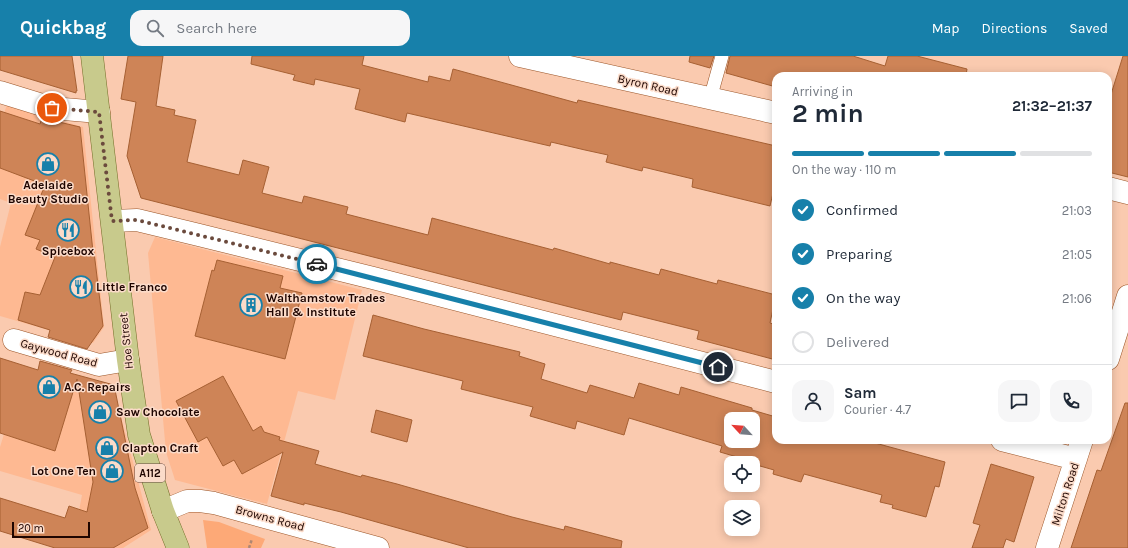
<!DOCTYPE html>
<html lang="en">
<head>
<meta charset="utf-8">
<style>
	body { margin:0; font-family:Karla,sans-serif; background:#f6f6f7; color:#1f2937; height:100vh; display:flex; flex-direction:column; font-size:15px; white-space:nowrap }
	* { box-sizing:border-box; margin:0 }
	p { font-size:13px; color:#747a83 }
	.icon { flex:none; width:22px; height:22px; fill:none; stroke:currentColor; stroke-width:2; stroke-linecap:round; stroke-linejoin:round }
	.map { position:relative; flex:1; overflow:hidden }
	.side { position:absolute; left:772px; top:16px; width:340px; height:372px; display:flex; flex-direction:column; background:#fff; border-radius:12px; box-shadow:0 2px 10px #0003 }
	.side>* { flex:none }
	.needle { width:26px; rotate:296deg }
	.tools { position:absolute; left:724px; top:356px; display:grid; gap:8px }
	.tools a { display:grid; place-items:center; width:36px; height:36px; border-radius:8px; background:#fff; box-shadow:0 2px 10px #0003; font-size:20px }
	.scale { position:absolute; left:12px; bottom:10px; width:78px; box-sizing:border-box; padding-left:4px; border:2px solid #1e0500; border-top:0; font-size:11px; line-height:14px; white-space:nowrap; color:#1e0500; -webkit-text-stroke:3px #fbdbc9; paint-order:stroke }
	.pin { position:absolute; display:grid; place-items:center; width:34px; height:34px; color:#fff; margin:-17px; border:2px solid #fff; border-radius:50%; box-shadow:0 1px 4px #0007 }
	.courier { position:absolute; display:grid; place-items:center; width:40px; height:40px; margin:-20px; border:3px solid #1780aa; border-radius:50%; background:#fff; color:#222; box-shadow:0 1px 5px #0007 }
	.headline em { font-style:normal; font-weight:700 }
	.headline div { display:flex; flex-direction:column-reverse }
	.headline { display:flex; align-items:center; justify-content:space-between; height:68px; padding:0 20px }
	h1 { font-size:26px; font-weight:700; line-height:30px }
	.bar { display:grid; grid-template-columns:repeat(4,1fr); gap:6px 4px; align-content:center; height:48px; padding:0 20px }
	.bar i { height:5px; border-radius:3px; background:#e0e1e3 }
	.bar .selected { background:#1780aa }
	.bar p { grid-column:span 4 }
	.line { display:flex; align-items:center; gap:10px; padding:0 20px; border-top:1px solid #e0e1e3 }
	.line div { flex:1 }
	.round { display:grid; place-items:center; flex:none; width:42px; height:42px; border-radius:12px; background:#f6f6f7 }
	ol { padding:0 20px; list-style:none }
	li { display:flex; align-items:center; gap:12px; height:44px }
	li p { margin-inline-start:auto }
	li .icon { padding:4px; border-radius:50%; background:#1780aa; color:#fff; stroke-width:4 }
	li:last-child { color:#747a83 }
	li i { width:22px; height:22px; border:2px solid #e0e1e3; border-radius:50% }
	header { display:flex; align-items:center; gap:24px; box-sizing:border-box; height:56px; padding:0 20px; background:#1780aa; color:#fff }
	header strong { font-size:19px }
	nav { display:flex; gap:22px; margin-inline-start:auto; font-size:14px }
	.search { width:280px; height:36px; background:#f6f6f7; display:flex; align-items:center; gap:10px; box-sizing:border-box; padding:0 14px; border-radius:12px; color:#747a83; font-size:15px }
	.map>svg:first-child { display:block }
	.built { fill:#feb992 }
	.green { fill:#fda977 }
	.building { fill:#ce8457; stroke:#a66033; fill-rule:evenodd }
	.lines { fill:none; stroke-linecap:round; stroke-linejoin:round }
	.service-casing { stroke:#9b5528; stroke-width:14 }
	.minor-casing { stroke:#9b5528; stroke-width:23 }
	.primary-casing { stroke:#746e29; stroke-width:23 }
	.path { stroke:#af8773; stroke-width:2.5; stroke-dasharray:3 2; stroke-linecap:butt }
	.service { stroke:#fff; stroke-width:13 }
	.minor { stroke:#fff; stroke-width:22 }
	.primary { stroke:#c8ca8c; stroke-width:22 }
	.done { stroke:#6b4a3d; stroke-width:4; stroke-dasharray:0 7.2 }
	.route { stroke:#1780aa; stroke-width:5 }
	.labels { text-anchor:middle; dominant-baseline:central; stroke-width:3; stroke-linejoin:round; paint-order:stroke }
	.shield { fill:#fbdbc9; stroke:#60453c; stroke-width:1 }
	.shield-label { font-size:11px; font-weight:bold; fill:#1e0500 }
	.street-label { font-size:12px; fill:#1e0500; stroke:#fbdbc9 }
	.poi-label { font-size:12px; font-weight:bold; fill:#1e0500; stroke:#fbdbc9; text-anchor:start }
</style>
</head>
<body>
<header>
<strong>Quickbag</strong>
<div class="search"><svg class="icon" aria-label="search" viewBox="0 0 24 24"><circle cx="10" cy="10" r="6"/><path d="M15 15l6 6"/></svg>Search here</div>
<nav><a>Map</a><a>Directions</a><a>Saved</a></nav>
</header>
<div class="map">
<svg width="1128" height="492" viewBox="0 0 1128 492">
	<rect width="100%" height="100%" fill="#facaaf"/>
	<path class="built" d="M7,49l76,22 21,200 -11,16 -93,-27v-69l11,-44 -11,-4v-76z
		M155,181l207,53 -27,110 -37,-9 -31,113 -92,-24 -9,-28 -18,-199z
		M23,317l93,25 35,132 -28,18h-51l10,-53 -82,-24v-24z"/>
	<path class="green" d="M203,464l16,2 46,17 -4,9h-54z"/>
	<path class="building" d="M0,0h72l5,35h-1v2l-76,-23z
		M128,0h35l-7,50 19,4 -1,5 22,5 -9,42 52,13 4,-15 26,7 -7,26 40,10 2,-7 44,11 -2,7 82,21 4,-17 121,32 1,-2 56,16v-2l49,13 2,-6 56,15 1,-4 58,15 -6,28 6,2v35l-79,-21 2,-8 -76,-19 -2,8 -480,-122 -14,-42 9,-54 -15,-3z
		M252,0h112l-2,9 66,17 1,-6 21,5 3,-12 124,34 1,-3 198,46v48l-3,-1 -3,13 -78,-19 1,-8 -50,-12 -1,4 -36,-9 2,-7 -23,-5 -34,-8 -1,4 -143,-33 -2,9 -50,-13 5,-20 -45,-10 -1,6 -21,-5 2,-5 -44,-11z
		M690,0h24l-4,12 -21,-6z
		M730,0h123l32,10 3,-10h29l50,13 -1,7h-190v11l-50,-14z
		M1123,0h5v121l-20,-5v-68z
		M0,55l40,13 2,-6 38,9 13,125h1l9,74 -16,23 -39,-12 2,-7 -32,-10 7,-28 15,3 15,-38 -19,-8 4,-9 -15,-5 20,-50 -45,-17z
		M217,204l66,16 -3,12 22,5 -17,66 -90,-23 17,-66 2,1z
		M373,259l51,14 96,23 -1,4 26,8 -4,15 46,14 3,-8 44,13 5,-15 40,12 2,-8 71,21v2l24,7v23h88l81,22 -6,25 -4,-1 -9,31 -34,-9 1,-3 -13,-3 2,-7 -78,-21 -3,8 -28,-8 1,-4 -21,-6v-1l-9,-1v-3l-24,-7 2,-6 -93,-28 -5,17 -47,-14 -2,8 -45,-13 3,-9 -72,-18 2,-8 -100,-25zM731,363h22v22h-22z
		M0,302l38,12 2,-9 32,9 -2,3 44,12 21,103 13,40 -35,20h-58l-55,-17v-33l65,20 4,-12 18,6 6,-30 -16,-103 -22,72 -55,-18z
		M223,320l30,55 8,-5 3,6 16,5 -1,3 40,11 -4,13 46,13 1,-2 35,9 115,33 52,13 1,-4 57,15 -1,7h-152l-128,-36 -37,-9v2l-33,-9 12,-44 -41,22 -8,-14 -11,6 -16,-29 -9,5 -22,-41z
		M1125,347h3v145h-57l26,-78 4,1z
		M376,354l36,10 -5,22 -36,-10z
		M991,408l43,13 -20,65 -8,-3 -3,9h-31l8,-23 -7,-2z"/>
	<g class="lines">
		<g class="service-casing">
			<path id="service" d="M710,43l12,-43"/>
		</g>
		<g class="minor-casing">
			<path id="minor" d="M520,0l256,57
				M0,36l52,16 47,4
				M1108,132l20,5
				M113,165l24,-1 62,15 174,43 403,104
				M14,284l85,25 29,-5
				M1108,303l20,-63
				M1002,384l74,19
				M163,455l24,-10h13l14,2 164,45
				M1047,492l35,-108"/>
		</g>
		<g class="primary-casing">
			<path id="primary" d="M92,0l36,304 11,75 24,76 15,37"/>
		</g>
		<path class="path" d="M249,492l3,-9"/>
		<use href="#service" class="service"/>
		<use href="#minor" class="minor"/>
		<use href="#primary" class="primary"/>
	</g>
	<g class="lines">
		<path class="done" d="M52,52l47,4 13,109 25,-1 180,44"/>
		<path class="route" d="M317,208l401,103"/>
	</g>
	<defs>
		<g id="shop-ring" transform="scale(1.15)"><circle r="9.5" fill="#fbdbc9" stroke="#1780aa" stroke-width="1.5"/><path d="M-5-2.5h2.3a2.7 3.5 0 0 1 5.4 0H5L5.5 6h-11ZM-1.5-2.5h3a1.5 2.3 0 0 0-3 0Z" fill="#1780aa"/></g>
		<g id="restaurant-ring" transform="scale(1.15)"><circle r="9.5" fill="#fbdbc9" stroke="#1780aa" stroke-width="1.5"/><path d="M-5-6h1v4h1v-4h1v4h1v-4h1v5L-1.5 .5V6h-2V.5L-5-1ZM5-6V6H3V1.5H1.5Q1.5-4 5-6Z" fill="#1780aa"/></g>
		<g id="building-ring" transform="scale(1.15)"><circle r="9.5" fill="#fbdbc9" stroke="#1780aa" stroke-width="1.5"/><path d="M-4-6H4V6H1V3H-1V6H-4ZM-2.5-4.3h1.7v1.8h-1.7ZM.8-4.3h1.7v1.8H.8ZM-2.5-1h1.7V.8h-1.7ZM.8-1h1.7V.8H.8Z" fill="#1780aa"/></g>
	</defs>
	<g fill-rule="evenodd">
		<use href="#shop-ring" x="48" y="108"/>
		<use href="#restaurant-ring" x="68" y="174"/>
		<use href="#restaurant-ring" x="81" y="231"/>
		<use href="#building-ring" x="251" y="249"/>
		<use href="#shop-ring" x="49" y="331"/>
		<use href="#shop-ring" x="100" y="356"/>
		<use href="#shop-ring" x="107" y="392"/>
		<use href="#shop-ring" x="112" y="415"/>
	</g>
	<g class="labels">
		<rect class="shield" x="135" y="408" width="30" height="18" rx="3"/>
		<g class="shield-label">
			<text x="150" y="417">A112</text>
		</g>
		<g class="street-label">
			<text transform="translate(648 29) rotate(13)">Byron Road</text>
			<text transform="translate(126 285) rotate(-96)">Hoe Street</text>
			<text transform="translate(59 297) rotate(15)">Gaywood Road</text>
			<text transform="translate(1065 438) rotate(-72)">Milton Road</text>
			<text transform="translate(270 462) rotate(15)">Browns Road</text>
		</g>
		<g class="poi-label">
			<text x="48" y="129" text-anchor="middle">Adelaide<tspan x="48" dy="14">Beauty Studio</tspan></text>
			<text x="68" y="195" text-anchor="middle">Spicebox</text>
			<text x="96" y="231">Little Franco</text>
			<text x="266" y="242">Walthamstow Trades<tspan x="266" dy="14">Hall &amp; Institute</tspan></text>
			<text x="64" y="331">A.C. Repairs</text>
			<text x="116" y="356">Saw Chocolate</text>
			<text x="122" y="392">Clapton Craft</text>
			<text x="96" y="415" text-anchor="end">Lot One Ten</text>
		</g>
	</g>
</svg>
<div class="tools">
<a><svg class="needle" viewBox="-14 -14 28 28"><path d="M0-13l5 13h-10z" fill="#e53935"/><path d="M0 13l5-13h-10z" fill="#747a83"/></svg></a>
<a><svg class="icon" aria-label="locate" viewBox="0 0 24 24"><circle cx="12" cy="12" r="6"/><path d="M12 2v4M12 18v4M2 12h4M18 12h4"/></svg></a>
<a><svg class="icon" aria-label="layers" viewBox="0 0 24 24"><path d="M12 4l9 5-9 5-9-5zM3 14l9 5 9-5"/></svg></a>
</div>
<div class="scale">20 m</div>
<div class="pin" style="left:52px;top:52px;background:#ea580c"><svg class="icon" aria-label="bag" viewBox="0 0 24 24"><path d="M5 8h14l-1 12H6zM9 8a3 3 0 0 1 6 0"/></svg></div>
<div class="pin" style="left:718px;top:311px;background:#1f2937"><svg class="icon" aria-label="home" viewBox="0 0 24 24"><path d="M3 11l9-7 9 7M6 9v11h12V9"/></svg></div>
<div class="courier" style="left:317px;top:208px"><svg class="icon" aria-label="car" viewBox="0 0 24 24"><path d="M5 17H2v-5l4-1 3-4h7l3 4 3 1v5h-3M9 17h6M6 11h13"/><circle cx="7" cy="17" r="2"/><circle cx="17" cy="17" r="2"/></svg></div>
<section class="side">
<div class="headline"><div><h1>2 min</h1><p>Arriving in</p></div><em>21:32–21:37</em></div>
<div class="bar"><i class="selected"></i><i class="selected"></i><i class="selected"></i><i></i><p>On the way · 110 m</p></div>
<ol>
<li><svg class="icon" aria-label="check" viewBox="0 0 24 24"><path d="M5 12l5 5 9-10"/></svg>Confirmed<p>21:03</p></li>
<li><svg class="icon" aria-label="check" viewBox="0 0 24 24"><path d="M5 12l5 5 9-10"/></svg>Preparing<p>21:05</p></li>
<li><svg class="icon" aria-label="check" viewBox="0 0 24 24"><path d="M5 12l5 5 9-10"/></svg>On the way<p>21:06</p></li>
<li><i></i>Delivered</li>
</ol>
<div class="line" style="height:72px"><a class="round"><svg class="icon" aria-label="person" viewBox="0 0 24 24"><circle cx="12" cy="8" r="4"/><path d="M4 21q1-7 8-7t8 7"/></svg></a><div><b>Sam</b><p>Courier · 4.7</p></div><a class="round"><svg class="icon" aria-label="chat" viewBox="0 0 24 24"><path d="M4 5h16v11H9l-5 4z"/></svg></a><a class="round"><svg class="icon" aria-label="phone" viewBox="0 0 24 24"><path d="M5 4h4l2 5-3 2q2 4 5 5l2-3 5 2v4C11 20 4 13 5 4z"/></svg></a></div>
</section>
</div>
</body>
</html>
